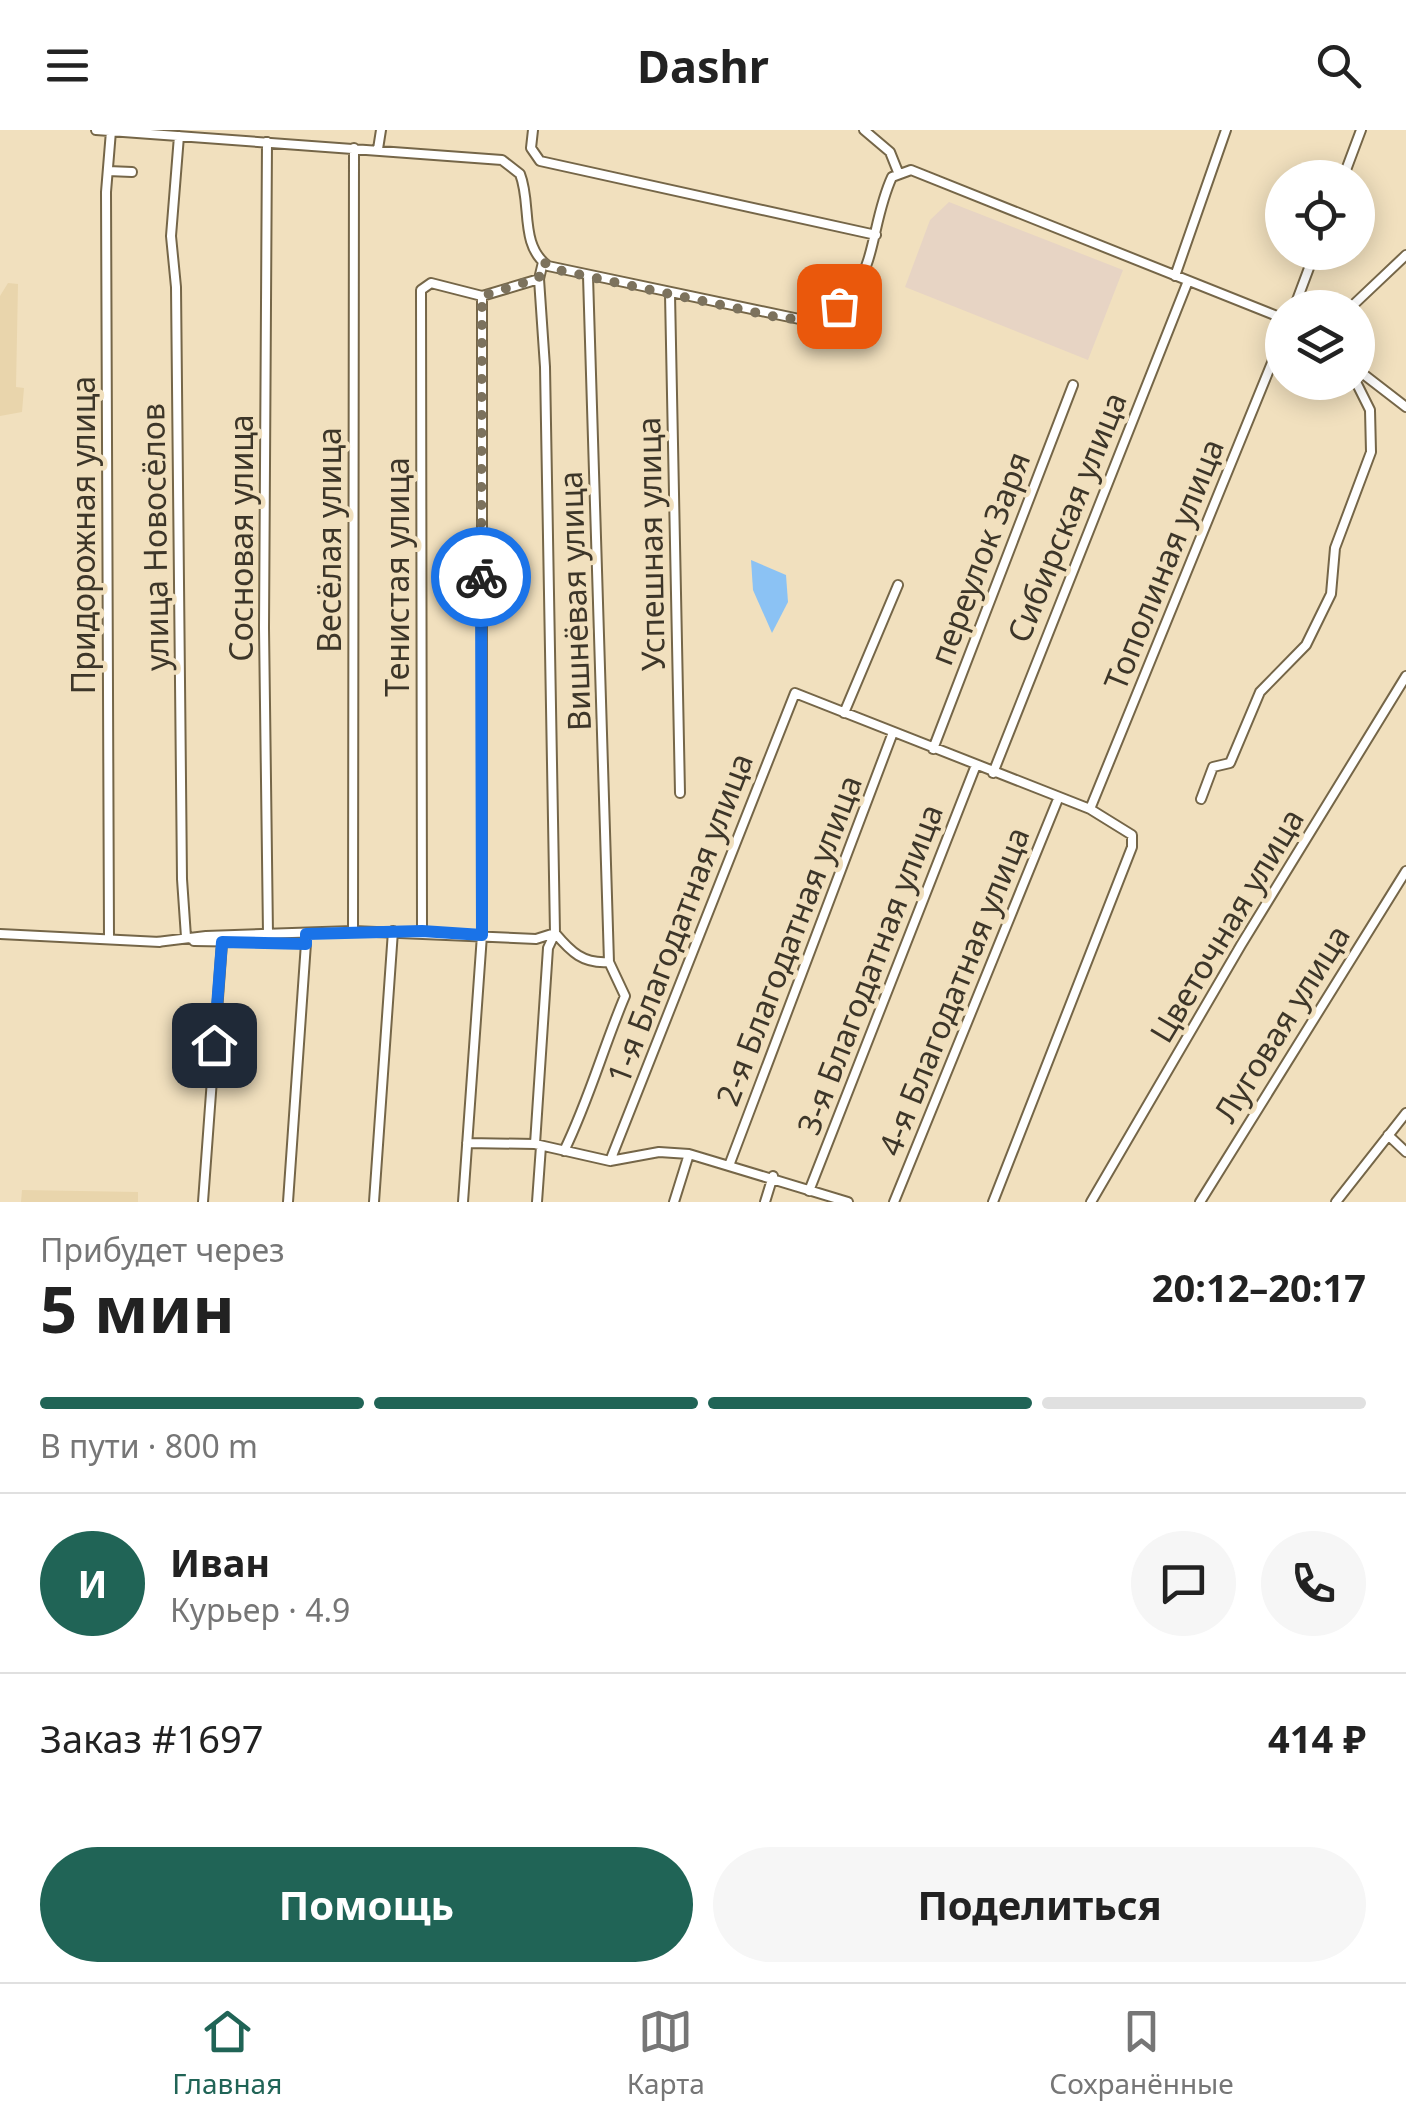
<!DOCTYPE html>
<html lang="ru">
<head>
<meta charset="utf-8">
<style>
	body { margin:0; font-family:"Noto Sans",sans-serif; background:#f6f6f6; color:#222; height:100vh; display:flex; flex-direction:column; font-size:38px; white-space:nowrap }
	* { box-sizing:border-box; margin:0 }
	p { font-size:32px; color:#767676 }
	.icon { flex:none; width:55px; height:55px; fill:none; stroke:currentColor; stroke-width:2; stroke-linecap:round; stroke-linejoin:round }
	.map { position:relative; height:1072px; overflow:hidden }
	.details { display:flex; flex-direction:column; background:#fff; flex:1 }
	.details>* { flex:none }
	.controls { position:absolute; left:1265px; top:30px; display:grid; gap:20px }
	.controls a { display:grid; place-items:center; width:110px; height:110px; border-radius:50%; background:#fff; box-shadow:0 5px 25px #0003; font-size:50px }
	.pin { position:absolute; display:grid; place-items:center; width:85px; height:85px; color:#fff; margin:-42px; border-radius:20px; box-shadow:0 5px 15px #0006 }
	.courier { position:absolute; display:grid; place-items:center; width:100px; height:100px; margin:-50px; border:8px solid #1a73e8; border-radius:50%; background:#fff; color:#222; box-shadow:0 2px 12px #0007 }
	.summary em { font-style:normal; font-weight:700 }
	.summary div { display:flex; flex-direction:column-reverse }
	.summary { display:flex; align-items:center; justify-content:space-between; height:170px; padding:0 40px }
	h1 { font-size:65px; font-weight:700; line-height:75px }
	.bar { display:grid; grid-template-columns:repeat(4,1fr); gap:15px 10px; align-content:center; height:120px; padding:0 40px }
	.bar i { height:12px; border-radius:8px; background:#e0e0e0 }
	.bar .on { background:#206456 }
	.bar p { grid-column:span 4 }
	.line { display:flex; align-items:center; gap:25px; padding:0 40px; border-top:2px solid #e0e0e0 }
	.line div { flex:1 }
	.round { display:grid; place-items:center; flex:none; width:105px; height:105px; border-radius:52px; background:#f6f6f6 }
	.primary-button { display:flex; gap:20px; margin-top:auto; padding:20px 40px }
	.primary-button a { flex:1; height:115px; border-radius:60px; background:#206456; color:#fff; font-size:40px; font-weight:700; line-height:115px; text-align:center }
	.primary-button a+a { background:#f6f6f6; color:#222 }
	header { display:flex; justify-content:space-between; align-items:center; height:130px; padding:0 40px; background:#fff; font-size:45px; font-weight:700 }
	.dock { display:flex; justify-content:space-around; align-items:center; height:140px; border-top:2px solid #e0e0e0; background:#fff; font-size:28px; color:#767676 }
	.dock a { display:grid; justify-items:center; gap:5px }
	.dock .on { color:#206456 }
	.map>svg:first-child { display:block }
	.built { fill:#e9d5ac }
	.industrial { fill:#e7d4c4 }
	.water { fill:#8bc2f4 }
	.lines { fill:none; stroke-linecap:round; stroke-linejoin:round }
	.minor-casing { stroke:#756648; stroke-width:12 }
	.minor { stroke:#fff; stroke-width:8 }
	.done { stroke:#7c725d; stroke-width:10; stroke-dasharray:0 18 }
	.route { stroke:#1a73e8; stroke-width:12 }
	.labels { text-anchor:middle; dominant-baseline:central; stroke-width:9; stroke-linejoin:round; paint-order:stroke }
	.street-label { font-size:32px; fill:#3d3629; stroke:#f1e0be }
</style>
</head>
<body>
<header><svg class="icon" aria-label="menu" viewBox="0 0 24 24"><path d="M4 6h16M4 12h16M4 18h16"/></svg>Dashr<svg class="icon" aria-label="search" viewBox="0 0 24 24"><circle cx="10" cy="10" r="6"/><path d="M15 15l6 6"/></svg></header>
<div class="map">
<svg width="1406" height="1072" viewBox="0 0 1406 1072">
	<rect width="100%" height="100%" fill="#f1e0be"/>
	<path class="built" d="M8,153l10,1 -2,103 8,1 -2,24 -22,4v-120z
		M22,1060l116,2v10h-117z"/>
	<path class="industrial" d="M949,72l174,68 -35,90 -183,-73 25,-67z"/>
	<path class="water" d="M751,430l35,15 2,27 -16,31 -19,-43z"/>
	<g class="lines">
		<g class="minor-casing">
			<path id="minor" d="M96,0l406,30 18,14c12,30 -1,71 28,92l256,54c78,-19 61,-85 88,-143l19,-7 371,148
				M533,0l-2,18 9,13 336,74
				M864,0l26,22 8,20
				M179,6l-8,100 5,51 6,592 4,58 11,4
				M267,12l-3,486 4,306
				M378,19l3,-19
				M108,41l24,1
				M1343,48l18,-48
				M588,146l21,686
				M1175,146l51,-146
				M670,164l10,499
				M1294,178l21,-56
				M1350,178l56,-53
				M1358,240l48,37
				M844,583l54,-128
				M933,619l140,-364
				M993,643l195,-492
				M1201,669l12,-32 17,-4 30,-71 46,-47 25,-51 4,-46 36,-96 -1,-42 -14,-28
				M1090,679l192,-471
				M353,801l1,-783
				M422,801l-1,-641 10,-7 51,13 57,-17
				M0,804l160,8
				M109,808l-3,-746 5,-61
				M194,811l112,2
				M157,812l49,-6 147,-5 183,8 19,-6c16,19 28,31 54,29l16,34c-22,52 -36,104 -61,155
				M1388,1005l18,17
				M467,1013l68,1 75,17 49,-9 30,2 159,48
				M535,1014l13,-196 7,-15 -10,-566 -6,-88 4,-17
				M610,1031l185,-468 295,116 42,26v12l-139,355
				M730,1033l162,-428
				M809,1061l167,-426
				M203,1072l19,-259
				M288,1072l18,-259
				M374,1072l19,-271
				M463,1072l19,-267v-639
				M537,1072l4,-56
				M674,1072l15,-48
				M765,1072l8,-26
				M894,1072l164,-403
				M1091,1072l150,-257 165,-269
				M1200,1072l206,-331
				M1336,1072l70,-89"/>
		</g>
		<use href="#minor" class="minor"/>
	</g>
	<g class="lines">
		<path class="done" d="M481,447l1,-281 57,-18 4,-16 15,8 228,49 35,-3 18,-10"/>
		<path class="route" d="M214,915l8,-103 84,2v-10l116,-3 60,4 -1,-358"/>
	</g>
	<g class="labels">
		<g class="street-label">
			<text transform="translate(1066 387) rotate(-68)">Сибирская улица</text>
			<text transform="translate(82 405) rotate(-90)">Придорожная улица</text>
			<text transform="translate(154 407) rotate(-91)">улица Новосёлов</text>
			<text transform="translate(240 408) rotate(-90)">Сосновая улица</text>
			<text transform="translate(328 410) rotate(-90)">Весёлая улица</text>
			<text transform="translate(650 414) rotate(-91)">Успешная улица</text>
			<text transform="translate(979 428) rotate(-69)">переулок Заря</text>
			<text transform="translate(1163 434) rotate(-68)">Тополиная улица</text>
			<text transform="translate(396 447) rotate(-90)">Тенистая улица</text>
			<text transform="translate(574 471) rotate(-92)">Вишнёвая улица</text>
			<text transform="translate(679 788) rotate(-69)">1-я Благодатная улица</text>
			<text transform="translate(1226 795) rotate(-59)">Цветочная улица</text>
			<text transform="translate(788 810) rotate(-69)">2-я Благодатная улица</text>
			<text transform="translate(869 839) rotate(-69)">3-я Благодатная улица</text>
			<text transform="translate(953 861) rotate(-68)">4-я Благодатная улица</text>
			<text transform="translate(1281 893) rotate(-58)">Луговая улица</text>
		</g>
	</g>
</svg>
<div class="controls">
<a><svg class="icon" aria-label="locate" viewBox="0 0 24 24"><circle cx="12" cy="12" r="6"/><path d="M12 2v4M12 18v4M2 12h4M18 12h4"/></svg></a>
<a><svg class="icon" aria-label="layers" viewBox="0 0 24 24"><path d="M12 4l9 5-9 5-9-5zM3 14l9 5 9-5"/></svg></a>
</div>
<div class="pin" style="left:839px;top:176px;background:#ea580c"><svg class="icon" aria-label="bag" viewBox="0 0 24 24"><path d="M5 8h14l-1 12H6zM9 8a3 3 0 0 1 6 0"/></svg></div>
<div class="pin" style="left:214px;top:915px;background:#1f2937"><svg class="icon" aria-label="home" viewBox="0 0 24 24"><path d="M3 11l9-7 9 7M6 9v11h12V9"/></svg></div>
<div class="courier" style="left:481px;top:447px"><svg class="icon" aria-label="bike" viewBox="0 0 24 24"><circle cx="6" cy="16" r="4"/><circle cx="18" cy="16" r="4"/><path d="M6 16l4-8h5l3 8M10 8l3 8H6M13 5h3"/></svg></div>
</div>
<section class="details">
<div class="summary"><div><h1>5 мин</h1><p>Прибудет через</p></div><em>20:12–20:17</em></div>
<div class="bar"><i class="on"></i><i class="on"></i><i class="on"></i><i></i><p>В пути · 800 m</p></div>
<div class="line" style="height:180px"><b class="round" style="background:#206456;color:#fff">И</b><div><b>Иван</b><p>Курьер · 4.9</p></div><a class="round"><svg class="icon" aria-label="chat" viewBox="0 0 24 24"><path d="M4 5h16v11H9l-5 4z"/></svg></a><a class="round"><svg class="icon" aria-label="phone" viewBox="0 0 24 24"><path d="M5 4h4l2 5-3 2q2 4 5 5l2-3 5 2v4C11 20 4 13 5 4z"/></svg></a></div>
<div class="line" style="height:130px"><div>Заказ #1697</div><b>414 ₽</b></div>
<div class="primary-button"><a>Помощь</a><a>Поделиться</a></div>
</section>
<nav class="dock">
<a class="on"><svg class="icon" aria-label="home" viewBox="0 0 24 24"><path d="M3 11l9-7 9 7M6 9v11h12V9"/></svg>Главная</a>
<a><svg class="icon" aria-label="map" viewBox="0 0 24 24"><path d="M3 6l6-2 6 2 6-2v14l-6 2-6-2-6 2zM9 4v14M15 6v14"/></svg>Карта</a>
<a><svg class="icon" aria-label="saved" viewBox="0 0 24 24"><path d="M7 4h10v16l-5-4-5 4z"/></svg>Сохранённые</a>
</nav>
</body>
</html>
